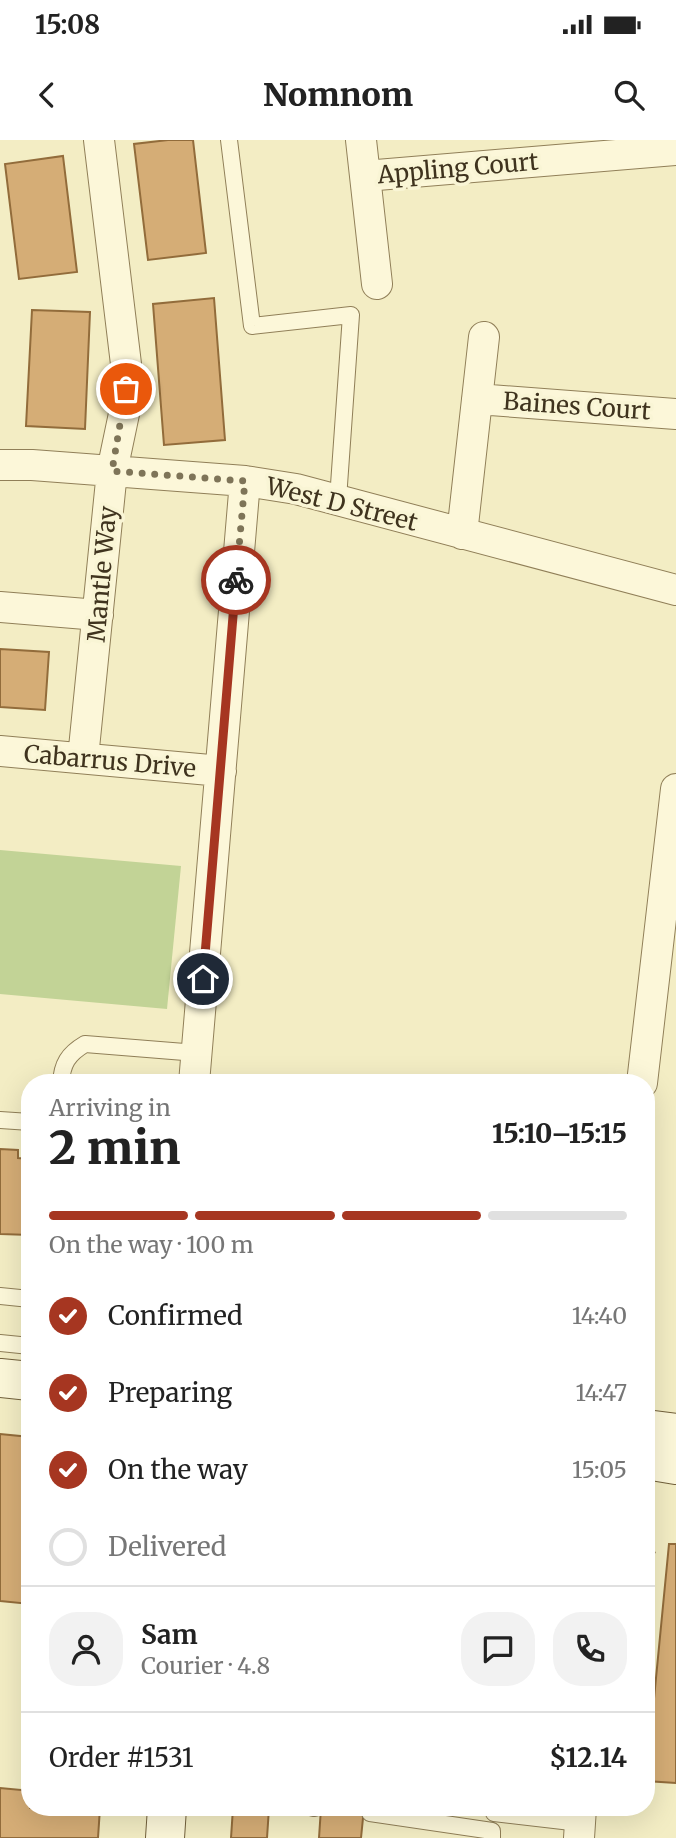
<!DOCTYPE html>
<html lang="en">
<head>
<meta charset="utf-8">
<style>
	body { margin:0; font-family:Merriweather,serif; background:#f2f2f2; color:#222; height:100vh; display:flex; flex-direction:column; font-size:26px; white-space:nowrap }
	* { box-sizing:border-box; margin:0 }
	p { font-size:23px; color:#767676 }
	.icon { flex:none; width:38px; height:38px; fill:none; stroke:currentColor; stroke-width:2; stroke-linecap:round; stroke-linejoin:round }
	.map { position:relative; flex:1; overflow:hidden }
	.side { position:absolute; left:21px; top:934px; width:634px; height:742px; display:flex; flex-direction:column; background:#fff; border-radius:28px; box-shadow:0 7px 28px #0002 }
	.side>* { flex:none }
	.pin { position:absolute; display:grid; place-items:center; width:60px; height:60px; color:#fff; margin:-30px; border:4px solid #fff; border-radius:50%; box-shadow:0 2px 7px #0007 }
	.courier { position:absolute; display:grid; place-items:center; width:70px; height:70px; margin:-35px; border:5px solid #a63621; border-radius:50%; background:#fff; color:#222; box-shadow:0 2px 9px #0007 }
	.head em { font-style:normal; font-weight:800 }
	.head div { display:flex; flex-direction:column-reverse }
	.head { display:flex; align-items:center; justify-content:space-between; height:119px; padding:0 28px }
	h1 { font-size:46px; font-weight:800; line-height:52px }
	.bar { display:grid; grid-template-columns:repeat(4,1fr); gap:10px 7px; align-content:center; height:84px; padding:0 28px }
	.bar i { height:9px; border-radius:5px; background:#e0e0e0 }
	.bar .current { background:#a63621 }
	.bar p { grid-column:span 4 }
	.line { display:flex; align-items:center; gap:18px; padding:0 28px; border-top:2px solid #e0e0e0 }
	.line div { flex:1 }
	.round { display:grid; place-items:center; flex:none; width:74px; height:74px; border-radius:28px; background:#f2f2f2 }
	ol { padding:0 28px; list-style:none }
	li { display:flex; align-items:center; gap:21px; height:77px }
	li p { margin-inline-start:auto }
	li .icon { padding:7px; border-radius:50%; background:#a63621; color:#fff; stroke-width:4 }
	li:last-child { color:#767676 }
	li i { width:38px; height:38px; border:4px solid #e0e0e0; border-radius:50% }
	.status { display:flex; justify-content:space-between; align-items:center; height:49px; padding:0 35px; background:#fff; direction:ltr }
	.status svg { height:19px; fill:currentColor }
	header { display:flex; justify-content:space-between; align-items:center; height:91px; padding:0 28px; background:#fff; font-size:32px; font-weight:800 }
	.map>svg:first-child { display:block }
	.green { fill:#c2d396 }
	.building { fill:#d5ad76; stroke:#926c3b; stroke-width:2 }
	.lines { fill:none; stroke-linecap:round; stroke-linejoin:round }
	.lane-casing { stroke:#907f58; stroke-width:18 }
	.street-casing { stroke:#907f58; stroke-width:32 }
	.secondary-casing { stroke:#72603b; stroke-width:40 }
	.path { stroke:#907f58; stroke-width:4.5; stroke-dasharray:5 3.5; stroke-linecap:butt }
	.lane { stroke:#fcf7d9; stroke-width:16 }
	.street { stroke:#fcf7d9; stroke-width:30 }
	.secondary { stroke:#fcf7d9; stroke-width:38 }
	.done { stroke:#7e7458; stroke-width:7; stroke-dasharray:0 12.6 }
	.route { stroke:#a63621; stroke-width:9 }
	.labels { text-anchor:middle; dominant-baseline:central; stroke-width:7; stroke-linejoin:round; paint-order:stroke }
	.street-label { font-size:24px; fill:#3f331e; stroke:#f9f5d5 }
</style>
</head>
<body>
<div class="status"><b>15:08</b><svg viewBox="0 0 49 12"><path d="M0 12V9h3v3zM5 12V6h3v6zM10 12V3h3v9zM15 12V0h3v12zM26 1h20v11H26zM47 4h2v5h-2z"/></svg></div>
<header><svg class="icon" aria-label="back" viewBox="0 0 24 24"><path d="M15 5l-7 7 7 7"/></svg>Nomnom<svg class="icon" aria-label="search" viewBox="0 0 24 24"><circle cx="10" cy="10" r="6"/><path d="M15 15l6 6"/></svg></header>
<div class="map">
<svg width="676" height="1698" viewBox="0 0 676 1698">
	<rect width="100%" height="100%" fill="#f3edc4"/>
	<path class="green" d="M0,710l181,16 -14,143 -167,-15z"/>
	<path class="building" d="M168,0h25l13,113 -58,7 -14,-116z
		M63,16l14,116 -58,7 -14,-115z
		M214,158l11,142 -61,5 -11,-141z
		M32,170l58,2 -5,117 -59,-3z
		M0,509l49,3 -4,58 -45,-3z
		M0,1009l18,1v8l12,1v76l-30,-1z
		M0,1294l30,3v167l-30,-3z
		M669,1404h7v239l-30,-2z
		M30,1643v25h70l-2,30h-98v-50l21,2z
		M233,1668h36l-2,30h-36z
		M321,1668h43l-3,30h-42z"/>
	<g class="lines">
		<g class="lane-casing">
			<path id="lane" d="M229,0l23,186 99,-11 -13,184
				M61,943c1,-19 7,-29 24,-39l112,9
				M0,980l30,2
				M0,1156l30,3
				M0,1203l30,3
				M313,1668h2
				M370,1673l122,18v7
				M494,1673l86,10"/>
		</g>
		<g class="street-casing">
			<path id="street" d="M361,0l16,144
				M365,36l311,-26
				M477,259l199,15
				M0,325h32l213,16 51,8 380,101
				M462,394l22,-197
				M0,467l98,8
				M0,611l221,20
				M83,618l29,-287 13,-62 1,-45 -27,-224
				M194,943l51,-602
				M642,943l34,-294
				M579,1698l2,-30"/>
		</g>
		<g class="secondary-casing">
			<path id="secondary" d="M0,1238l30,3
				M646,1289l30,4
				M646,1320l30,5
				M165,1698l2,-30"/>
		</g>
		<path class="path" d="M646,1415l9,-4"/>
		<use href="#lane" class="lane"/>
		<use href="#street" class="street"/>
		<use href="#secondary" class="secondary"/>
	</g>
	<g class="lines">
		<path class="done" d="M126,249l-14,82 133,10 -9,99"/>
		<path class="route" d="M203,839l33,-399"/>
	</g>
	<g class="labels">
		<g class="street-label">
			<text transform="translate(458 28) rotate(-5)">Appling Court</text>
			<text transform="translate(577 266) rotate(4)">Baines Court</text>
			<text transform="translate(342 364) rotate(14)">West D Street</text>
			<text transform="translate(102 434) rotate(-85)">Mantle Way</text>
			<text transform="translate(110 621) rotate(5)">Cabarrus Drive</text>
		</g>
	</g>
</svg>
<div class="pin" style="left:126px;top:249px;background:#ea580c"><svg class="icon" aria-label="bag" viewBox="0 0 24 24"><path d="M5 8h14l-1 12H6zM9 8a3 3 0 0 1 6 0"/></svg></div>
<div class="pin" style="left:203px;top:839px;background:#1f2937"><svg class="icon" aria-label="home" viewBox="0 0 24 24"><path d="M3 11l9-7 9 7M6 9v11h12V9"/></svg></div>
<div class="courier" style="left:236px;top:440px"><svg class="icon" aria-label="bike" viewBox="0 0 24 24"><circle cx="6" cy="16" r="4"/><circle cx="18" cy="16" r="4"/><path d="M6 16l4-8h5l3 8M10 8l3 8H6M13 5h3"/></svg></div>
<section class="side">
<div class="head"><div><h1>2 min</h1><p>Arriving in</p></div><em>15:10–15:15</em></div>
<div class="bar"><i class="current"></i><i class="current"></i><i class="current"></i><i></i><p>On the way · 100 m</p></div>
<ol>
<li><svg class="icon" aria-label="check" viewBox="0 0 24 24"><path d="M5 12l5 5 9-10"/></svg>Confirmed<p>14:40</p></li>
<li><svg class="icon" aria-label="check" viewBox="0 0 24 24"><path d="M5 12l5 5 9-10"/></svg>Preparing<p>14:47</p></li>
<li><svg class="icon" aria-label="check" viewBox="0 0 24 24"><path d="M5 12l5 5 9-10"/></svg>On the way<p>15:05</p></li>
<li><i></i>Delivered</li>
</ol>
<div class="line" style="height:126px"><a class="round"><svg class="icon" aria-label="person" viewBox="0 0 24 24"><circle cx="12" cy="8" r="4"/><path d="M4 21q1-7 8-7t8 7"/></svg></a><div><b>Sam</b><p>Courier · 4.8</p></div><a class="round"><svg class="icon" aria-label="chat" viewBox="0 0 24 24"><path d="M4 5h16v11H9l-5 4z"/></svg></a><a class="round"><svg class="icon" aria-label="phone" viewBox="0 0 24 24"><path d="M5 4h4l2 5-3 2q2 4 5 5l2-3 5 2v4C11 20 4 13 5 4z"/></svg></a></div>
<div class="line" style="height:91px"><div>Order #1531</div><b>$12.14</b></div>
</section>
</div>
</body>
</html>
